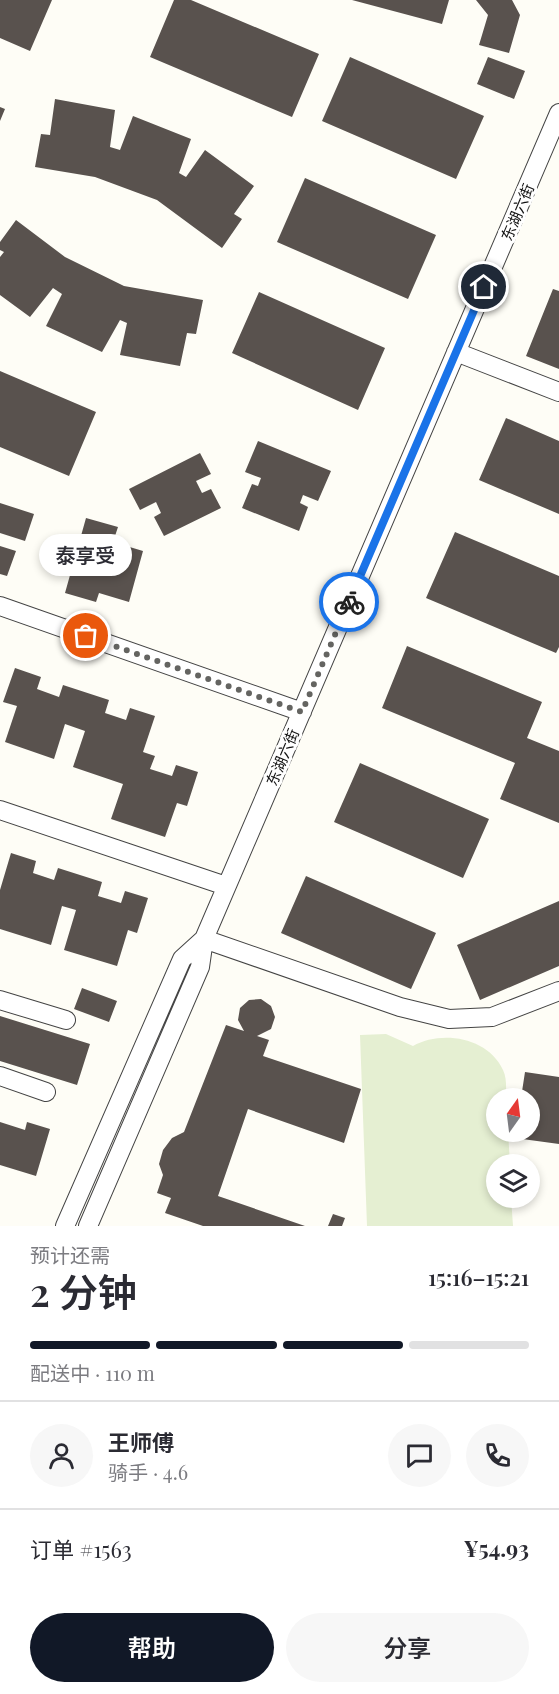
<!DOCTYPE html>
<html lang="zh">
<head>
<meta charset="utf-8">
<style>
	body { margin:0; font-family:"Playfair Display","Noto Sans SC",serif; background:#f7f7f7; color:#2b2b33; height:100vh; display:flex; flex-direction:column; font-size:22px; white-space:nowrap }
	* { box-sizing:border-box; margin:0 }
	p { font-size:20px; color:#7c7c81 }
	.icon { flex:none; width:33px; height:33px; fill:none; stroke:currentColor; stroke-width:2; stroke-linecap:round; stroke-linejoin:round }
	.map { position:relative; height:1226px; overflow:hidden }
	.side { display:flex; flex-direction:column; background:#fff; flex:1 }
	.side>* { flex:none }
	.needle { width:39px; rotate:14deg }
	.controls { position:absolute; left:486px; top:1088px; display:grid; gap:12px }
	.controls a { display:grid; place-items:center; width:54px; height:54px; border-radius:50%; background:#fff; box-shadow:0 3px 9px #0003; font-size:30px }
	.pin { position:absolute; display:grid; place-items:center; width:51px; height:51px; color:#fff; margin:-26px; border:3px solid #fff; border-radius:50%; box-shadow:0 2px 6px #0007 }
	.courier { position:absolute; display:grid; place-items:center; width:60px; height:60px; margin:-30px; border:4px solid #1a73e8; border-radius:50%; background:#fff; color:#222; box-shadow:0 2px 8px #0007 }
	.bubble { position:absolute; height:42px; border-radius:21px; background:#fff; box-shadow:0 3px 9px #0003; font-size:20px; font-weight:600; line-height:42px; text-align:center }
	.overview em { font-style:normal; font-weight:600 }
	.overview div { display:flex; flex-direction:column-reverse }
	.overview { display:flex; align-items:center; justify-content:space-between; height:102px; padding:0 30px }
	h1 { font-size:39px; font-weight:600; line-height:45px }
	.bar { display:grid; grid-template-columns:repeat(4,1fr); gap:9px 6px; align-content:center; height:72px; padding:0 30px }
	.bar i { height:8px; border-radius:4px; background:#e1e1e2 }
	.bar .active { background:#111827 }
	.bar p { grid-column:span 4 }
	.line { display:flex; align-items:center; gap:15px; padding:0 30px; border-top:2px solid #e1e1e2 }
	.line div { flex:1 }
	.round { display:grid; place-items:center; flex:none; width:63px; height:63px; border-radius:32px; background:#f7f7f7 }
	.primary-button { display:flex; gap:12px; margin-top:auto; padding:12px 30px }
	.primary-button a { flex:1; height:69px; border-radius:36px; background:#111827; color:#fff; font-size:24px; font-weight:600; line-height:69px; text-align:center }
	.primary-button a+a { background:#f7f7f7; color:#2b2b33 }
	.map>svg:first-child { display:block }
	.pitch { fill:#e5efd2 }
	.building { fill:#59524e }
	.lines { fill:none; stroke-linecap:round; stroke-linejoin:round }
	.minor-casing { stroke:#444; stroke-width:20 }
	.minor { stroke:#fff; stroke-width:18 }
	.done { stroke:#646461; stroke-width:6; stroke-dasharray:0 10.8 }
	.route { stroke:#1a73e8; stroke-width:8 }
	.labels { text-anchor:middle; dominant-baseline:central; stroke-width:6; stroke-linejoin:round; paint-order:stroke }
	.street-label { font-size:15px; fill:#111; stroke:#fff }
</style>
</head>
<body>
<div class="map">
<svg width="559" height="1226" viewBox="0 0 559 1226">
	<rect width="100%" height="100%" fill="#fefdf6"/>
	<path class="pitch" d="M386,1034l27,12c28,-16 75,-9 90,24 4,8 3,19 3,28h-10v33h12l2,33h-14v33h15l2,29h-146l-7,-191z"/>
	<path class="building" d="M0,0h52l-22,51 -30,-13z
		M174,0h17l128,54 -27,63 -142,-60z
		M352,0h97l-7,24z
		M476,0h36l8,15 -11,38 -30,-8 9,-30z
		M350,57l134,59 -28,63 -134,-58z
		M488,57l37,14 -11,28 -37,-15z
		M55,99l60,11 -5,37 10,3 13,-34 58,23 -12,34 7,4 19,-27 49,36 -20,28 8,5 -20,29 -65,-48 -62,-23 -60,-10 6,-33 9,1z
		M0,107l5,2 -5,12z
		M305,178l131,57 -28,64 -131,-57z
		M16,220l49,37 59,29 79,14 -7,34 -9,-1 -7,33 -60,-11 7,-32 -7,-3 -18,32 -56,-26 16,-32 -9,-6 -23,29 -30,-22v-38l4,-5 -4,-2v-8z
		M553,289l6,2v78l-33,-13z
		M259,292l126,56 -27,62 -126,-57z
		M0,371l96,41 -27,64 -69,-29z
		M506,418l53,23v73l-80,-34z
		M258,441l73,30 -13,30 -15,-6 -3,8 8,4 -9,24 -57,-23 10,-24 6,2 3,-8 -16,-6z
		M200,453l11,21 -15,7 6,12 9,-4 10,19 -57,28 -10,-19 7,-4 -5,-11 -16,8 -11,-21z
		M0,503l34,11 -9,27 -25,-8z
		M86,518l32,9 -5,15 30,9 -14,51 -30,-9 -3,9 -31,-9z
		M455,532l104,44v71l-3,6 -130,-55z
		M0,546l16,5 -9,25 -7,-2z
		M407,646l135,56 -15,36 32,13v72l-59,-24 15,-36 -133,-55z
		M15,668l26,9 -4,12 22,8 4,-12 46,15 -4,13 21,7 4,-12 25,8 -12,36 12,4 -5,13 22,7 4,-11 22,7 -11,34 -10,-3 -12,34 -54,-18 12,-35 -50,-17 12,-36 -20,-7 -11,35 -49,-17 12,-36 -14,-4z
		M360,763l129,56 -26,59 -129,-56z
		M11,853l25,8 -3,12 21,7 4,-12 44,14 -4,14 23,7 4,-12 23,7 -11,35 -9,-3 -11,36 -53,-16 12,-40 -14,-4 -11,39 -51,-16v-39z
		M306,876l130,57 -25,56 -130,-56z
		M559,901v65l-79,34 -23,-55z
		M82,988l35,13 -8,21 -35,-13z
		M261,999l10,7 4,11 -4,12 -14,7 12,4 -6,16 98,33 -17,54 -96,-34 -30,87 87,30h-102l-38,-13 6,-15 -14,-5 6,-18 -4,-11 4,-14 9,-12 12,-6 42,-107 18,6 -6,-11 2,-12 9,-8z
		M0,1016l90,28 -13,41 -77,-24z
		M525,1072l34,5v67l-44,-6 1,-7h14v-33h-9z
		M0,1122l25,8 2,-8 23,7 -14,47 -36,-11z
		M333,1214l12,4 -3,8h-14z"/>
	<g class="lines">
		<g class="minor-casing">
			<path id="minor" d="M456,352l103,40
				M0,606l302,106
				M0,810l226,76
				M204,939l196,68 49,12 43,-2 67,-26
				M0,1000l66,20
				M0,1076l46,16
				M65,1226l117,-267 22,-20
				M88,1226l112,-259 4,-28 355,-826"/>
		</g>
		<use href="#minor" class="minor"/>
	</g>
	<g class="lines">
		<path class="done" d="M86,636l216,76 47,-110"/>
		<path class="route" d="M349,602l135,-315"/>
	</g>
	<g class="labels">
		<g class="street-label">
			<text transform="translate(517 212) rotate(-67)">东湖六街</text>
			<text transform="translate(282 757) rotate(-67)">东湖六街</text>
		</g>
	</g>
</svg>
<div class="controls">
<a><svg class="needle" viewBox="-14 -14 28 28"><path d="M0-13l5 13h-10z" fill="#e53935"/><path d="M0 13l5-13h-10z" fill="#7c7c81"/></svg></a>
<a><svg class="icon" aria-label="layers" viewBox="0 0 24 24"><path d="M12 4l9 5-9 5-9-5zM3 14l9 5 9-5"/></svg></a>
</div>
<div class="pin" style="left:86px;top:636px;background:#ea580c"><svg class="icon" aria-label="bag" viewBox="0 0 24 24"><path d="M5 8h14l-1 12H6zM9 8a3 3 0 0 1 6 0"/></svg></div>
<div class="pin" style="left:484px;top:287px;background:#1f2937"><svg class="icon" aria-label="home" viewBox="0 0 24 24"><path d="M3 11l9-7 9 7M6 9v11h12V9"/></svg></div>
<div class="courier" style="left:349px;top:602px"><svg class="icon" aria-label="bike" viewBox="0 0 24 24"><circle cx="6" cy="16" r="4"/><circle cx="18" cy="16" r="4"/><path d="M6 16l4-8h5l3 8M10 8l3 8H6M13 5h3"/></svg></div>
<div class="bubble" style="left:39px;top:534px;width:93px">泰享受</div>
</div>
<section class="side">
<div class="overview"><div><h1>2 分钟</h1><p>预计还需</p></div><em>15:16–15:21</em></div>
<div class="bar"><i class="active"></i><i class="active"></i><i class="active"></i><i></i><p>配送中 · 110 m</p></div>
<div class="line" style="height:108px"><a class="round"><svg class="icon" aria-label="person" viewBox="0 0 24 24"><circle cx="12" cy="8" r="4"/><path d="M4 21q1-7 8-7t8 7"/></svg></a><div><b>王师傅</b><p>骑手 · 4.6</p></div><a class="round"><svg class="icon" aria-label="chat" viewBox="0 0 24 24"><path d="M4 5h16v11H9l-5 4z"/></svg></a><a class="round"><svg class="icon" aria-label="phone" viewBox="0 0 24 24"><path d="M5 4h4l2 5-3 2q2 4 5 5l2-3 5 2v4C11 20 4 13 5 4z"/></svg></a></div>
<div class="line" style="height:78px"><div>订单 #1563</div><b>¥54.93</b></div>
<div class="primary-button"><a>帮助</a><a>分享</a></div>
</section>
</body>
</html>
